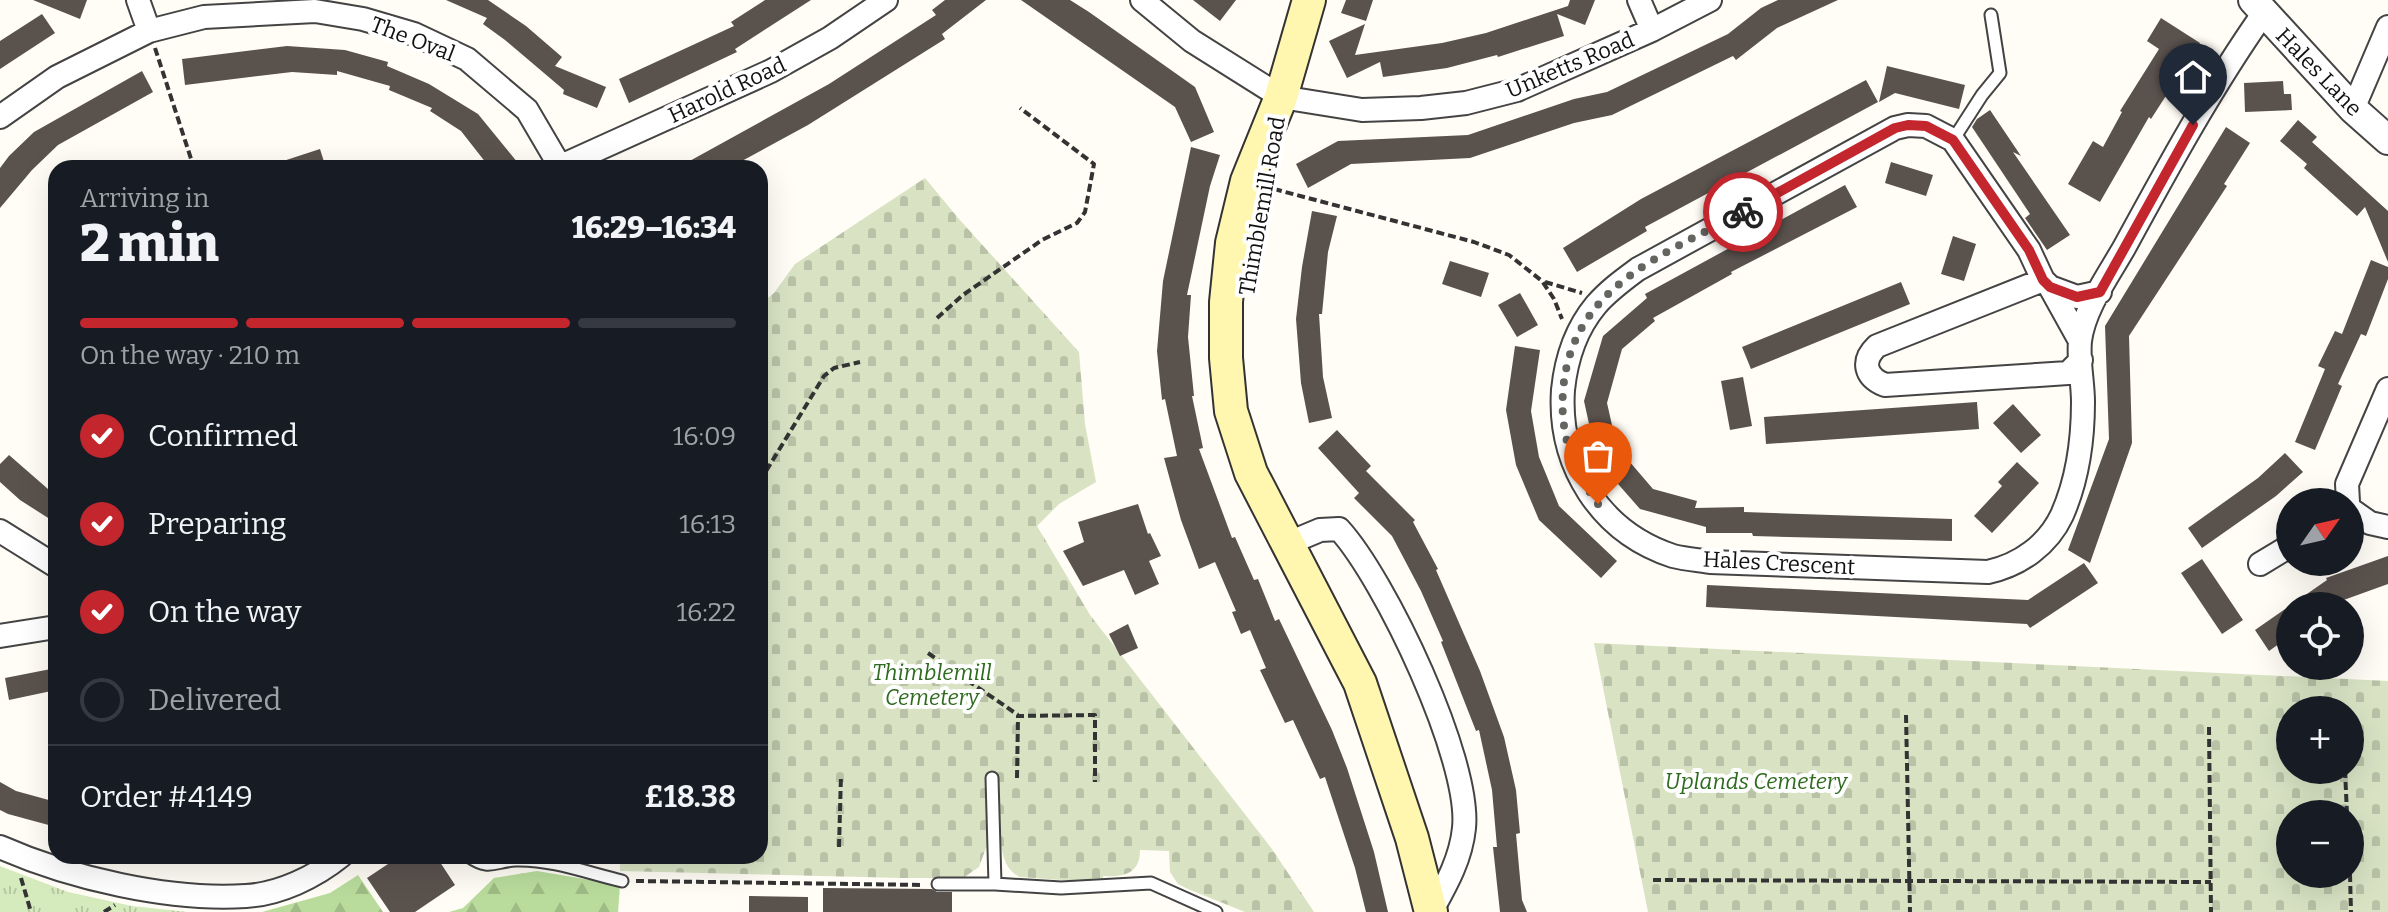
<!DOCTYPE html>
<html lang="en">
<head>
<meta charset="utf-8">
<style>
	body { margin:0; font-family:Bitter,serif; background:#20242c; color:#f1f3f6; height:100vh; display:flex; flex-direction:column; font-size:30px; white-space:nowrap }
	* { box-sizing:border-box; margin:0 }
	p { font-size:26px; color:#9ea1a6 }
	.icon { flex:none; width:44px; height:44px; fill:none; stroke:currentColor; stroke-width:2; stroke-linecap:round; stroke-linejoin:round }
	.map { position:relative; flex:1; overflow:hidden }
	.details { position:absolute; left:48px; top:160px; width:720px; height:704px; display:flex; flex-direction:column; background:#171b24; border-radius:24px; box-shadow:0 8px 32px #0002 }
	.details>* { flex:none }
	.needle { width:52px; rotate:56deg }
	.tools { position:absolute; left:2276px; top:488px; display:grid; gap:16px }
	.tools a { display:grid; place-items:center; width:88px; height:88px; border-radius:50%; background:#171b24; box-shadow:0 8px 32px #0002; font-size:40px }
	.pin { position:absolute; display:grid; place-items:center; width:68px; height:68px; color:#fff; margin:-82px -34px; border-radius:50% 50% 50% 0; rotate:-45deg; box-shadow:0 0 8px #0007 }
	.pin .icon { rotate:45deg }
	.courier { position:absolute; display:grid; place-items:center; width:80px; height:80px; margin:-40px; border:6px solid #c4262e; border-radius:50%; background:#fff; color:#222; box-shadow:0 2px 10px #0007 }
	.overview em { font-style:normal; font-weight:800 }
	.overview div { display:flex; flex-direction:column-reverse }
	.overview { display:flex; align-items:center; justify-content:space-between; height:136px; padding:0 32px }
	h1 { font-size:52px; font-weight:800; line-height:60px }
	.bar { display:grid; grid-template-columns:repeat(4,1fr); gap:12px 8px; align-content:center; height:96px; padding:0 32px }
	.bar i { height:10px; border-radius:6px; background:#363941 }
	.bar .on { background:#c4262e }
	.bar p { grid-column:span 4 }
	.line { display:flex; align-items:center; gap:20px; padding:0 32px; border-top:2px solid #363941 }
	.line div { flex:1 }
	ol { padding:0 32px; list-style:none }
	li { display:flex; align-items:center; gap:24px; height:88px }
	li p { margin-inline-start:auto }
	li .icon { padding:8px; border-radius:50%; background:#c4262e; color:#fff; stroke-width:4 }
	li:last-child { color:#9ea1a6 }
	li i { width:44px; height:44px; border:4px solid #363941; border-radius:50% }
	.map>svg:first-child { display:block }
	.forest { fill:url(#forest-firs) }
	.cemetery { fill:url(#cemetery-stones); fill-rule:evenodd }
	.park { fill:url(#park-tufts) }
	.building { fill:#5a524d }
	.lines { fill:none; stroke-linecap:round; stroke-linejoin:round }
	.service-casing { stroke:#444; stroke-width:15 }
	.minor-casing { stroke:#444; stroke-width:26 }
	.tertiary-casing { stroke:#444; stroke-width:32 }
	.secondary-casing { stroke:#333; stroke-width:36 }
	.path { stroke:#333; stroke-width:4; stroke-dasharray:8 4; stroke-linecap:butt }
	.service { stroke:#fff; stroke-width:11 }
	.minor { stroke:#fff; stroke-width:22 }
	.tertiary { stroke:#fff; stroke-width:28 }
	.secondary { stroke:#fff6b0; stroke-width:32 }
	.done { stroke:#646461; stroke-width:8; stroke-dasharray:0 14.4 }
	.route { stroke:#c4262e; stroke-width:10 }
	.labels { text-anchor:middle; dominant-baseline:central; stroke-width:8; stroke-linejoin:round; paint-order:stroke }
	.street-label { font-size:22px; fill:#111; stroke:#fff }
	.park-label { font-size:22px; font-style:italic; fill:#2f6b1f; stroke:#fff }
</style>
</head>
<body>
<div class="map">
<svg width="2388" height="912" viewBox="0 0 2388 912">
	<defs>
		<pattern id="forest-firs" width="22" height="20" patternUnits="userSpaceOnUse" patternTransform="scale(2)"><rect width="22" height="20" fill="#b9dc9c"/><path d="M5 1l3.5 6h-7zM16 11l3.5 6h-7z" fill="#9ebc85"/></pattern>
		<pattern id="cemetery-stones" width="16" height="16" patternUnits="userSpaceOnUse" patternTransform="scale(2)"><rect width="16" height="16" fill="#d9e3c4"/><path d="M2 7V4a2 2 0 0 1 4 0v3zM10 15v-3a2 2 0 0 1 4 0v3z" fill="#b9c2a7"/></pattern>
		<pattern id="park-tufts" width="24" height="20" patternUnits="userSpaceOnUse" patternTransform="scale(2)"><rect width="24" height="20" fill="#d5ebbd"/><path d="M3 7l-1-3M5 7V3M7 7l1-3M15 17l-1-3M17 17v-4M19 17l1-3" fill="none" stroke="#b6c8a1"/></pattern>
	</defs>
	<rect width="100%" height="100%" fill="#fffdf5"/>
	<path class="forest" d="M537,871l83,14 -2,27h-169l14,-4 31,-30z
		M358,875l25,37h-121l68,-19z"/>
	<path class="cemetery" d="M925,178l34,41 120,133 6,72 11,58 -37,22 -22,22 53,89 182,234 42,63h-69l-57,-23 -10,-5 -8,-12 -1,-21 -29,-1c0,24 -16,27 -37,26v7l-83,-6c-13,-6 -16,-17 -19,-31l-15,2 -7,19 -16,11h-61l-282,-7v-15h140v-552l14,-11 21,-29z
		M1594,643l794,38v231h-740zM2290,710h60v60h-60zM2290,814h60v60h-60z"/>
	<path class="park" d="M0,866l68,26 64,14 56,6h-188z"/>
	<path class="building" d="M33,0h54l-7,19z
		M446,0h42l38,26 36,31 -7,9 51,21 -9,21 -34,-14 1,-4 -59,-50 -22,-16 4,-6z
		M765,0h46l-76,49 2,3 -108,51 -10,-24 115,-53 -3,-4z
		M945,0h41l-44,34 3,5 -137,86 -79,43h-52l152,-84 107,-69 -4,-5z
		M1021,0h49l19,12 106,75 19,45 -23,10 -16,-35z
		M1193,0h43l-16,21z
		M1346,0h27l-7,21 -25,-8z
		M1570,0h25l-10,25 -28,-11 7,22 -66,21 -1,-2 -50,13 -64,9 -3,-15 -33,16 -18,-37 36,-17 -10,31 87,-12 44,-10 82,-27z
		M1778,0h60l-61,28 -41,32 -3,-4 -121,59 -38,8 -104,35 -119,6 -43,24 -12,-24 42,-23 130,-6 106,-36 33,-7 121,-58 33,-26z
		M42,14l13,19 -55,36v-28z
		M2161,18l39,25 -49,76 -2,-2 -49,85 -32,-18 25,-43 10,6 19,-35 -2,-1 39,-62 -12,-8z
		M287,46l58,4 43,12 -1,4 42,18 49,30 44,54h-32l-29,-37 -31,-20 2,-3 -43,-18 1,-4 -53,-15v4l-45,-3 -107,13 -3,-26z
		M1887,66l78,19 -6,24 -64,-16 -16,9z
		M142,71l11,21 -95,53 -26,25 -32,38v-40l9,-12 25,-24z
		M1866,80l12,22 -233,125 2,4 -70,41 -14,-24 78,-49z
		M2283,81l1,13h7l1,16 -47,2 -1,-29z
		M1990,110l31,46 -8,-4 57,83 -23,15 -22,-32 5,-4 -58,-87 5,-8z
		M2298,120l19,17 -5,5 76,69v51l-23,-55 -8,9 -53,-48 3,-4 -27,-23z
		M2226,127l24,16 -26,41 3,2 -98,150 3,107 -42,120 -22,-13 41,-111 -4,-113z
		M1191,147l29,8 -10,31 -23,109h4l-3,42 6,59h-2l11,52 -4,1 33,89 3,-1 19,43 4,-1 17,42 4,-2 53,111 15,38 27,84 14,60h-22l-11,-44 -30,-91 -5,2 -27,-59 -8,3 -25,-53 6,-2 -16,-38 -9,4 -9,-22 4,-1 -21,-49 -16,7 -18,-49 -17,-62 13,-2 -12,-57 -3,1 -5,-49 6,-70z
		M320,149l6,19h-54l-1,-3z
		M1891,162l42,13 -7,21 -41,-13z
		M1845,185l12,22 -126,65 1,2 -79,44 2,3 -33,28 -15,54 10,44 36,42 44,12 -2,7 49,-1v5l208,7v22l-199,-5 -1,-3h-46v-6l-66,-18 -43,-49 -13,-59 19,-65 44,-38 -2,-4z
		M1312,211l25,5 -9,36 -6,62h-3l4,63 9,41 -23,5 -8,-40 -5,-64 6,-52z
		M1953,236l23,8 -12,37 -23,-7z
		M2371,260l17,7v12l-22,57 -5,-2 -23,50 4,2 -27,64 -20,-8 30,-73 -7,-3 17,-35 7,3z
		M1450,261l39,12 -8,24 -39,-13z
		M1901,282l9,22 -159,65 -9,-22z
		M1520,293l18,32 -21,12 -19,-32z
		M1515,346l25,4 -9,61 8,46 20,49 58,55 -16,17 -62,-58 -23,-55 -10,-55z
		M1743,377l9,49 -22,4 -9,-49z
		M1977,402l2,27 -213,15 -2,-27z
		M2013,404l28,31 -20,18 -28,-30z
		M1337,430l34,36 -5,5 49,49 -2,2 25,47 -2,1 44,101 24,66 12,53 4,43 -4,1 6,66 5,12h-27l-7,-65h4l-5,-57 -13,-60 -3,1 -35,-89 2,-1 -22,-50 -29,-55 -38,-38 5,-5 -41,-45z
		M2285,453l18,19 -27,24 -74,52 -14,-20 70,-50z
		M9,455l47,41v27l-36,-23 -20,-18v-18z
		M2017,462l22,21 -47,50 -18,-17 28,-30 -4,-4z
		M1138,504l10,30 2,-1 11,23 -12,5 10,23 -24,11 -11,-25 -41,16 -20,-35 21,-9 -6,-20z
		M2388,556v28l-61,22h-37v30l-21,15 -14,-21 72,-50 -1,-2z
		M2202,559l41,61 -21,14 -41,-61z
		M2084,563l14,20 -68,45 -3,-4 -321,-17 1,-22 321,15z
		M1128,624l10,24 -18,8 -11,-22z
		M56,668v22l-47,10 -4,-22z
		M0,782l16,9 40,11v25l-48,-13 -8,-4z
		M400,856h36l19,29 -40,27h-25l-23,-34z
		M823,888l109,1 5,3h15v20h-129z
		M749,896l59,1v15h-59z"/>
	<g class="lines">
		<g class="service-casing">
			<path id="service" d="M1953,140l29,-45 18,-22 -9,-58
				M992,778l3,106
				M468,856c22,15 26,5 48,4 36,-1 72,13 106,21
				M938,884h57l66,4 90,-5 65,29"/>
		</g>
		<g class="minor-casing">
			<path id="minor" d="M138,0l11,31
				M1142,0l50,41 89,56 81,13 59,-2 45,-5 51,-13 135,-60 58,-30
				M1639,0l13,30
				M2353,109l35,-82
				M0,117l57,-40 92,-46 55,-14 111,-6 48,8 51,15 53,25 60,51 34,58
				M561,166l210,-95 59,-33 56,-38
				M2043,280l-166,66c-16,15 -12,31 8,39l183,-12 13,-13
				M2050,287l30,54
				M2100,292l-23,5 -27,-10 -7,-7 -14,-30 -76,-110 -27,-14 -18,-1 -13,3 -257,141c-15,11 -30,22 -42,36 -20,24 -30,55 -33,85 -5,75 37,142 110,166 12,3 25,4 37,6l278,10c32,-7 60,-27 74,-57 15,-34 21,-76 21,-113 0,-20 -5,-41 -3,-61 4,-32 28,-65 44,-93 43,-79 87,-160 139,-234
				M2348,502l-1,-18 41,-95
				M2350,509l20,14 18,4
				M0,531l56,35
				M1289,543l31,-13 19,-1c46,50 132,231 125,299 -3,31 -18,57 -33,84
				M2260,564l30,-18
				M0,636l56,-9
				M0,847c70,31 169,54 246,49 34,-2 69,-19 95,-40"/>
		</g>
		<g class="tertiary-casing">
			<path id="tertiary" d="M2253,0l100,109 35,31"/>
		</g>
		<g class="secondary-casing">
			<path id="secondary" d="M1309,0l-28,97 -34,84 -15,62 -6,59v56l5,53 20,62 109,210 52,155 19,74"/>
		</g>
		<path class="path" d="M155,48l39,120
			M1274,189l200,53 35,13 33,26 12,18 8,20
			M1545,282l37,11
			M937,318l26,-23 79,-55 35,-17 8,-11 9,-48 -74,-56
			M760,481l64,-105 10,-8 26,-6
			M928,653l90,62
			M1906,715l4,197
			M2209,727l2,185
			M2345,770l2,44
			M1017,778l1,-62 77,-1v67
			M839,847l2,-72
			M2350,874l1,38
			M21,878l10,34
			M1653,880l558,2
			M636,881l287,4
			M104,912l11,-7"/>
		<use href="#service" class="service"/>
		<use href="#minor" class="minor"/>
		<use href="#tertiary" class="tertiary"/>
		<use href="#secondary" class="secondary"/>
	</g>
	<g class="lines">
		<path class="done" d="M1598,504c-26,-36 -38,-69 -35,-113 8,-104 100,-136 180,-179"/>
		<path class="route" d="M1743,212l152,-84 13,-3 18,1 27,14 76,110 14,30 7,7 27,10 23,-5 93,-167"/>
	</g>
	<g class="labels">
		<g class="street-label">
			<text transform="translate(413 39) rotate(21)">The Oval</text>
			<text transform="translate(1570 65) rotate(-23)">Unketts Road</text>
			<text transform="translate(2319 72) rotate(46)">Hales Lane</text>
			<text transform="translate(727 90) rotate(-25)">Harold Road</text>
			<text transform="translate(1262 206) rotate(-80)">Thimblemill Road</text>
			<text transform="translate(1779 563) rotate(3)">Hales Crescent</text>
		</g>
		<g class="park-label">
			<text x="932" y="672">Thimblemill<tspan x="932" dy="25">Cemetery</tspan></text>
			<text x="1756" y="781">Uplands Cemetery</text>
		</g>
	</g>
</svg>
<div class="tools">
<a><svg class="needle" viewBox="-14 -14 28 28"><path d="M0-13l5 13h-10z" fill="#e53935"/><path d="M0 13l5-13h-10z" fill="#9ea1a6"/></svg></a>
<a><svg class="icon" aria-label="locate" viewBox="0 0 24 24"><circle cx="12" cy="12" r="6"/><path d="M12 2v4M12 18v4M2 12h4M18 12h4"/></svg></a>
<a>+</a>
<a>−</a>
</div>
<div class="pin" style="left:1598px;top:504px;background:#ea580c"><svg class="icon" aria-label="bag" viewBox="0 0 24 24"><path d="M5 8h14l-1 12H6zM9 8a3 3 0 0 1 6 0"/></svg></div>
<div class="pin" style="left:2193px;top:125px;background:#1f2937"><svg class="icon" aria-label="home" viewBox="0 0 24 24"><path d="M3 11l9-7 9 7M6 9v11h12V9"/></svg></div>
<div class="courier" style="left:1743px;top:212px"><svg class="icon" aria-label="bike" viewBox="0 0 24 24"><circle cx="6" cy="16" r="4"/><circle cx="18" cy="16" r="4"/><path d="M6 16l4-8h5l3 8M10 8l3 8H6M13 5h3"/></svg></div>
<section class="details">
<div class="overview"><div><h1>2 min</h1><p>Arriving in</p></div><em>16:29–16:34</em></div>
<div class="bar"><i class="on"></i><i class="on"></i><i class="on"></i><i></i><p>On the way · 210 m</p></div>
<ol>
<li><svg class="icon" aria-label="check" viewBox="0 0 24 24"><path d="M5 12l5 5 9-10"/></svg>Confirmed<p>16:09</p></li>
<li><svg class="icon" aria-label="check" viewBox="0 0 24 24"><path d="M5 12l5 5 9-10"/></svg>Preparing<p>16:13</p></li>
<li><svg class="icon" aria-label="check" viewBox="0 0 24 24"><path d="M5 12l5 5 9-10"/></svg>On the way<p>16:22</p></li>
<li><i></i>Delivered</li>
</ol>
<div class="line" style="height:104px"><div>Order #4149</div><b>£18.38</b></div>
</section>
</div>
</body>
</html>
